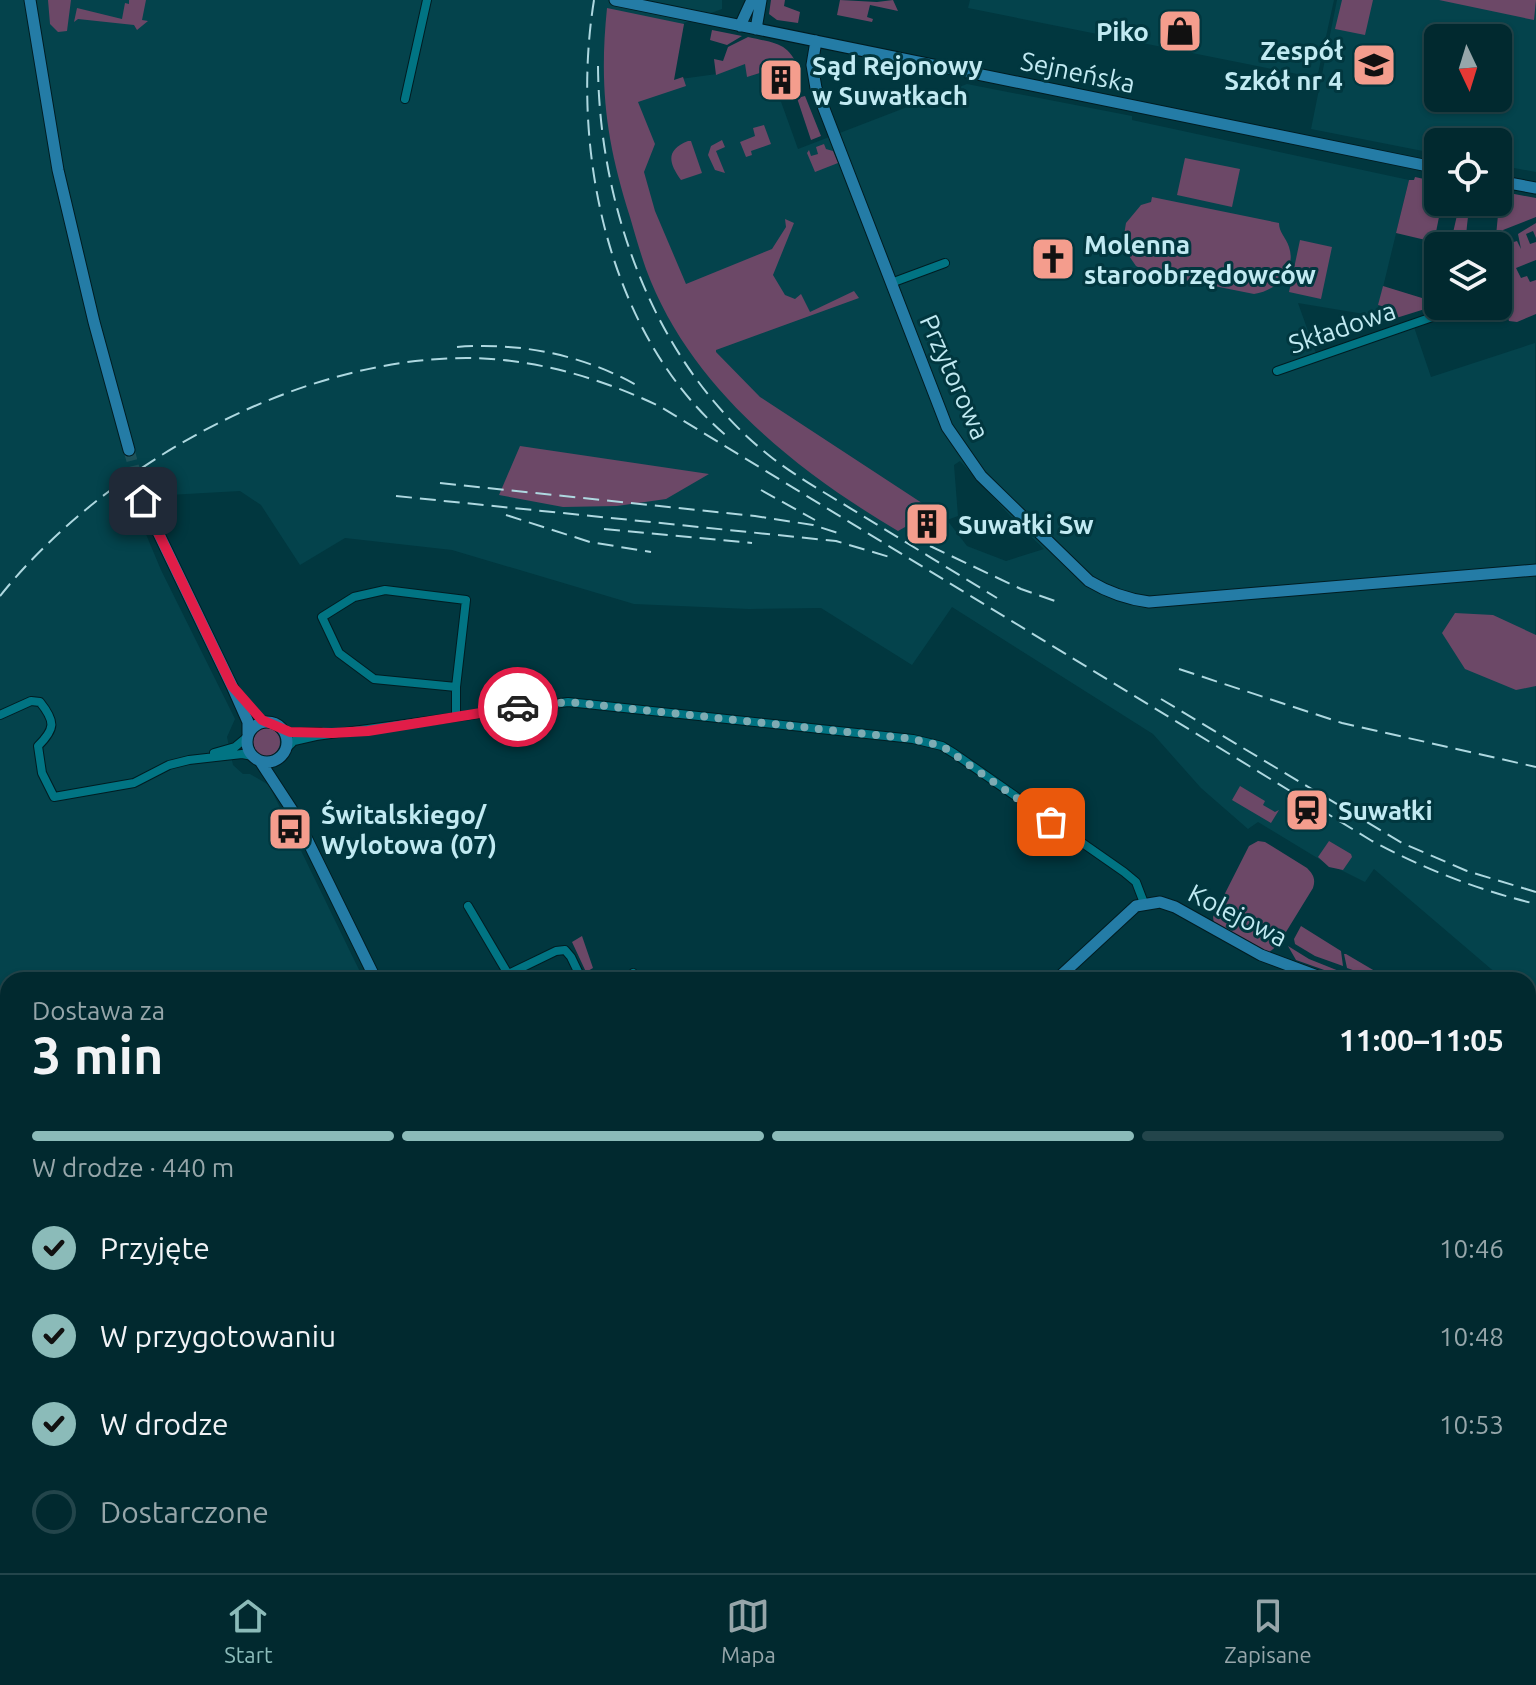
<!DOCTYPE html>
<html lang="pl">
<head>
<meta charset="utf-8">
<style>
	body { margin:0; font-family:Ubuntu,sans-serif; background:#0f353b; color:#f1f3f6; height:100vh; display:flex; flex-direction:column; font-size:30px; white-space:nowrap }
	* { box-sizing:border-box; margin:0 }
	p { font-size:26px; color:#96a6aa }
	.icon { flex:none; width:44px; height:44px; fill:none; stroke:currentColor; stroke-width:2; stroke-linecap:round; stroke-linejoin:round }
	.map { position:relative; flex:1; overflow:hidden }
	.details { position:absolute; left:0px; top:972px; width:1536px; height:602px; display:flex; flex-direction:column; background:#01292f; border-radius:24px 24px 0 0; box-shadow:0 2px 6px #0004,0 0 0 2px #23454b }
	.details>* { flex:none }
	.needle { width:52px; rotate:176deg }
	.buttons { position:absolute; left:1424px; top:24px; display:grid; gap:16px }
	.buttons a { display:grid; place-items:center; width:88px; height:88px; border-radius:12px; background:#01292f; box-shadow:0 2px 6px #0004,0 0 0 2px #23454b; font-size:40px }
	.pin { position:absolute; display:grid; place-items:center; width:68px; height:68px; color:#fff; margin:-34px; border-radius:16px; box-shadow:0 4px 12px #0006 }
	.courier { position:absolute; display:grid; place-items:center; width:80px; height:80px; margin:-40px; border:6px solid #e11d48; border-radius:50%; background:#fff; color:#222; box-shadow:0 2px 10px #0007 }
	.overview em { font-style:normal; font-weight:700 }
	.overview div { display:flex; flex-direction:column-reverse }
	.overview { display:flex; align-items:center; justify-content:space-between; height:136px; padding:0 32px }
	h1 { font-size:52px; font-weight:700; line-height:60px }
	.bar { display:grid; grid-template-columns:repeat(4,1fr); gap:12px 8px; align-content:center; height:96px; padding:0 32px }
	.bar i { height:10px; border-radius:6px; background:#23454b }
	.bar .on { background:#8bbbb9 }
	.bar p { grid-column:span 4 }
	ol { padding:0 32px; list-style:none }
	li { display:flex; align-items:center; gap:24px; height:88px }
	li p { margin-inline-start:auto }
	li .icon { padding:8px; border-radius:50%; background:#8bbbb9; color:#111; stroke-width:4 }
	li:last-child { color:#96a6aa }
	li i { width:44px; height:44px; border:4px solid #23454b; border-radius:50% }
	.menu { display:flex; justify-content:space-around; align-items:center; height:112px; border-top:2px solid #23454b; background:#01292f; font-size:22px; color:#96a6aa }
	.menu a { display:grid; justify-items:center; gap:4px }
	.menu .on { color:#8bbbb9 }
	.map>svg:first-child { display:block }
	.built { fill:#04434c; fill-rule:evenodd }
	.green { fill:#6c4867 }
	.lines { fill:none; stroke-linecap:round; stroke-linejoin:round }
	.secondary-tunnel { stroke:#1e525a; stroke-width:11; stroke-dasharray:11 5.5; stroke-linecap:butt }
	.street-casing { stroke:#011c21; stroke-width:10 }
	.secondary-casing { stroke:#011c21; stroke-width:13 }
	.street { stroke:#017483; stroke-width:8 }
	.secondary { stroke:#247ca6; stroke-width:11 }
	.rail { stroke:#aed8e0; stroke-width:2; stroke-dasharray:16 8; stroke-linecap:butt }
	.done { stroke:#7eabb3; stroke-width:8; stroke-dasharray:0 14.4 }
	.route { stroke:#e11d48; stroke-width:10 }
	.labels { text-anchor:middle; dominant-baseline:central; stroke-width:6; stroke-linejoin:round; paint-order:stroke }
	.poi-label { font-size:26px; font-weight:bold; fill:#c1eaf2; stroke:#01373f; text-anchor:start }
	.street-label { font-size:26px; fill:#c1eaf2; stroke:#01373f }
</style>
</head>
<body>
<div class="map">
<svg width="1536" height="1573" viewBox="0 0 1536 1573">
	<rect width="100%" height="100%" fill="#01373f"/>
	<path class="built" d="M0,0h722v9l-38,14 -11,57 44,-6 28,-11 4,13 21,-5 28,78 169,-65 165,32v4l277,60 -33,136 -78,-13 20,56 96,-32 17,50 104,-34 1,647 -8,-1v-9h-24l-130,-111 -9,13 -46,-23 -61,-37 -10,7 -47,-41 -48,-54 -201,-127 -40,58 -91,-57 -72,1 -115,-5 -182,-54 -107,-12 -45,27 -39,-60 -21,-14 -89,5 -16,12 26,62 74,149 -8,18 6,28 10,9h7l19,11 95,195h-356v132l-8,-10zM960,461l53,58 31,30 -38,12 -39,-15 -20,-26 11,-4 -4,-51z
		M970,0h364l-17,78 -349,-70z
		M1337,0h199v172l-38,-7v-23h-60v12l-127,-25zM1438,38h60v60h-60z
		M125,1566h335l-7,7h-325z"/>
	<path class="green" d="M48,0h23l-4,31 -9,1 -8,-8z
		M129,0h17l-4,20 6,1 -11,9 -3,-5 -56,-6 -4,3 3,-14 45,11 3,-16 4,1z
		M771,0h14l-1,6 16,6 -2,11 -21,-3 -8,-6z
		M840,0l37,2 16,-2 5,11 -28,-6 -3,12 6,2 -1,3 -35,-7z
		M1342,0h31l-8,35 -30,-6z
		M1439,0h97l-2,20z
		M607,8l77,16 -10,56 9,-3 3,9 -48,16 17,42 -11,28 11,39 31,73 86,-35 14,-22 -1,-8 9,4 -21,52 12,20 10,4 6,-5 9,18 44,-21 5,7 -143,52v2l44,45 165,108 -11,17 -16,9c-103,-61 -209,-145 -252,-262 -6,-17 -11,-35 -16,-52 -24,-76 -31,-130 -23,-209z
		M712,30l30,6 -15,9 -17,-5z
		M748,37c31,7 41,5 53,37l-12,5 -5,-13 -14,5 4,11 -3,1 -5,-12 -19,6 -2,-13 -29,11 -2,-16 9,2 5,-14z
		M805,96l16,40 -10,4 -14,-42z
		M764,125l7,19 -20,7 1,4 -6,2 -6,-15 15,-6 -2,-8z
		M722,140l3,7 -9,4 9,22 -10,-3 -7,-15 3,-9z
		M688,141h3l11,32 -21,7c-13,-18 -15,-30 7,-39z
		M824,144l2,5 7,2 5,12 -23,9 -8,-19 2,-3 2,6 7,-2 -2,-7z
		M1185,158l55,11 -8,38 -55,-12z
		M1415,177l23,5v20h4l-8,40 -38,-9 13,-53h5z
		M1509,193l27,5v19l-33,13 4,14 10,-3 4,8 -3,-15 18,-11v15l-3,-7 -7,3 4,10 6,-2v18l-20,8 5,10 6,-2 3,6 6,-2v34l-19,8 -8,-1c-8,-27 -11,-46 -11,-75h-3l3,-31 3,-1 2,-13 -2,-1z
		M1152,197l127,26c0,10 7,14 10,24 8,24 -13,44 -35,47l-105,-21 -13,-7 -9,-13 -3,-18 2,-12 15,-18 10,-3z
		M1460,202h11c-4,15 -4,28 -6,43l-15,1z
		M1300,240l32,7 -11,52 -32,-7z
		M1383,286l39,12 3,11 -32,10h-11l3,-12 -7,-2z
		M520,446l189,28 -43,25 -49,7 -54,1 -64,-12z
		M1455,613l38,2 43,20v51l-20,4 -51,-21 -23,-36z
		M252 742a14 14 0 1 1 28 0a14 14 0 1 1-28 0Z
		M1240,786l25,15 -2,4 12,7 4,-2 -8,13 -39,-23z
		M1258,841l7,1 42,26c6,6 9,11 6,20l-35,57 -10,8 -54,-29 -1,-7 36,-71z
		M1329,841l22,13 1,3 -9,13 -14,-3 -11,-10z
		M1301,926l40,25 2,15 -28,-10 -20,-12 -1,-5z
		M582,936l11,32 -7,4 -14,-30z
		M1288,946l21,13 35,14v4l-48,-17z
		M1344,954h2l39,23h-12l-26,-9z
		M0,1102l8,10v454h61l-8,7h-61v-199l4,-17 -4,-43z"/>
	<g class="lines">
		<path class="secondary-tunnel" d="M129,450l14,51"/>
		<g class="street-casing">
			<path id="street" d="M405,99l22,-99
				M891,283l54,-20
				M1277,371l187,-65
				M0,715l31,-14 9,1c16,20 15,27 -2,44l4,27 12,24 80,-14 35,-18 20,-5 53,-6 11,2
				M456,717v-30l10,-87 -81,-10 -31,7 -32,20 17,36 35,26 82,8
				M282,729l8,3h30
				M286,749l8,-8 22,-5 252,-34 345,37 29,7 13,8 169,118 12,10 8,21
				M214,753l21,-6 12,-10
				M468,906l40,68
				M633,973l4,7
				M496,980l60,-29 9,-1 6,7 11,23
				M1528,1088l8,1
				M1528,1215l8,1
				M1528,1323h8
				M1528,1535l8,2
				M1026,1566l6,7
				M1278,1566l1,7
				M1470,1566v7
				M975,1573l10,-7
				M1243,1573l21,-7"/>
		</g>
		<g class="secondary-casing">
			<path id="secondary" d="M30,0l28,170 36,152 35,128
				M615,0l823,168
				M740,26l12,-26
				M756,29l5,-29
				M816,41l-4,24 4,23 131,339 34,49 108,105c20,12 37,18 60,21l387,-32
				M1498,181l38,7
				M143,501l89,185 16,36v12
				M247 742a20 20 0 1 1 40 0a20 20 0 1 1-40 0Z
				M260,761l34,52 82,167
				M1056,980l80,-74 24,-4 15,5 86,48 67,25
				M1528,1025h8
				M657,1566l2,7
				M947,1566l7,7
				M478,1573l5,-7
				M1380,1573v-7"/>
		</g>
		<use href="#street" class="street"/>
		<use href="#secondary" class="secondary"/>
		<path class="rail" d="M594,0c-24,149 14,337 135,438
			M598,66c1,143 58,301 173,391 27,21 58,38 87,56 46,28 93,57 139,85
			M457,347c63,-5 127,8 181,39
			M440,483l315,33 58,9 31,10
			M761,490l54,30
			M396,496l440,45 57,17
			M506,515l84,27 61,10
			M604,529l148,14
			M930,546l91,43 34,12
			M0,596c105,-131 298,-239 469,-238 67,1 132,20 192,49l711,434c52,28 106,49 164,63
			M1179,669l163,54 194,44
			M1161,699l241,144 65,28 69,21"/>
	</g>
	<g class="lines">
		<path class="done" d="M518,707l50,-5 345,37 29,7 109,76"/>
		<path class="route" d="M143,501l89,185 30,34 28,12 42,1 36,-2 150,-24"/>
	</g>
	<defs>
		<g id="shop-square" transform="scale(2.3)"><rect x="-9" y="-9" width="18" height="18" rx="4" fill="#f49d8d" stroke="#01373f"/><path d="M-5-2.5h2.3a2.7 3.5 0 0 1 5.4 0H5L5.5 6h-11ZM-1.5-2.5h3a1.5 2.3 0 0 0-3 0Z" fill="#111"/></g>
		<g id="school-square" transform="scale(2.3)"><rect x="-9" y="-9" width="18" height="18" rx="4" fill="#f49d8d" stroke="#01373f"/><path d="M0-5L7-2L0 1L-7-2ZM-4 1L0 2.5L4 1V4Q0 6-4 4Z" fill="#111"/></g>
		<g id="building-square" transform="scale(2.3)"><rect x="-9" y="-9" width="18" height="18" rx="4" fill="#f49d8d" stroke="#01373f"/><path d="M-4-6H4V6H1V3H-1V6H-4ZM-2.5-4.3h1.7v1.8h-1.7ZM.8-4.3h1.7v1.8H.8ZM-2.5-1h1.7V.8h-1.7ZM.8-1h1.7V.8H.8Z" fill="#111"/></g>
		<g id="church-square" transform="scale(2.3)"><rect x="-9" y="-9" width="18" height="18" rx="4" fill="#f49d8d" stroke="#01373f"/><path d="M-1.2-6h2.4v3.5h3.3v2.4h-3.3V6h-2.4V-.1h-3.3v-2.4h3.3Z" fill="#111"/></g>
		<g id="station-square" transform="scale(2.3)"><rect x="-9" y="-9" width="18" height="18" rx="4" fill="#f49d8d" stroke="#01373f"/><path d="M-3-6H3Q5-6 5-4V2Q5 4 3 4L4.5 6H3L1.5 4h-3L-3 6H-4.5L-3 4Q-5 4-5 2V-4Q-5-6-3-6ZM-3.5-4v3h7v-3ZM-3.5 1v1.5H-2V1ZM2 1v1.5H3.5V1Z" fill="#111"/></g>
		<g id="bus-square" transform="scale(2.3)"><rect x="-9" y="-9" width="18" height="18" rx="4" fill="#f49d8d" stroke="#01373f"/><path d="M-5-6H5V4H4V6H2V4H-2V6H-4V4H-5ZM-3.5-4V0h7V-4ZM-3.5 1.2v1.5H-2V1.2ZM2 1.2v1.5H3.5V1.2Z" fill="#111"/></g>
	</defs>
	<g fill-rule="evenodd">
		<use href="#shop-square" x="1180" y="31"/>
		<use href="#school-square" x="1374" y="65"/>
		<use href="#building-square" x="781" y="80"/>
		<use href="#church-square" x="1053" y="259"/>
		<use href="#building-square" x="927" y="524"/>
		<use href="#station-square" x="1307" y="810"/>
		<use href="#bus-square" x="290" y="829"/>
	</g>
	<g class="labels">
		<g class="poi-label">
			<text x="1149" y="31" text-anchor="end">Piko</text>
			<text x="1343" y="50" text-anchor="end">Zespół<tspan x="1343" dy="30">Szkół nr 4</tspan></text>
			<text x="812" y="65">Sąd Rejonowy<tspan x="812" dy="30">w Suwałkach</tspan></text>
			<text x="1084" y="244">Molenna<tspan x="1084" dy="30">staroobrzędowców</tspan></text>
			<text x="958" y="524">Suwałki Sw</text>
			<text x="1338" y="810">Suwałki</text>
			<text x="321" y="814">Świtalskiego/<tspan x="321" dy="30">Wylotowa (07)</tspan></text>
		</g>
		<g class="street-label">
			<text transform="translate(1078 72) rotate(12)">Sejneńska</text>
			<text transform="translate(1342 327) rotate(-19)">Składowa</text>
			<text transform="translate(955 377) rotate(66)">Przytorowa</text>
			<text transform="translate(1238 915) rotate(27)">Kolejowa</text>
		</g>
	</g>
</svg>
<div class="buttons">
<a><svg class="needle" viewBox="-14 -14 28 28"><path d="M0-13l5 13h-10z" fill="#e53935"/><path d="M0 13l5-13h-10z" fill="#96a6aa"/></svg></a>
<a><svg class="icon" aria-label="locate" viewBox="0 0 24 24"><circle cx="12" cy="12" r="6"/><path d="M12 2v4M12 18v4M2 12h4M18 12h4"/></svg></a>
<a><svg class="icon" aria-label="layers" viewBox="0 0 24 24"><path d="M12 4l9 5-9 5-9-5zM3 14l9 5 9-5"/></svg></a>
</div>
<div class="pin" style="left:1051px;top:822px;background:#ea580c"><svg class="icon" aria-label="bag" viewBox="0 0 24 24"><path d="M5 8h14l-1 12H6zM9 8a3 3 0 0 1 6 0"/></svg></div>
<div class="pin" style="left:143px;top:501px;background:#1f2937"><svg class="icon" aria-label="home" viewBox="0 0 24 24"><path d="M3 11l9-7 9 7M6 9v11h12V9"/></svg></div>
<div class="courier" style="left:518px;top:707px"><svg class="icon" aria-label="car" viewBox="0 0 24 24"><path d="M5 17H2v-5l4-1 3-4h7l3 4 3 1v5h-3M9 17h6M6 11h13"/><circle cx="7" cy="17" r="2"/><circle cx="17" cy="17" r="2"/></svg></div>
<section class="details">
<div class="overview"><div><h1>3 min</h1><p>Dostawa za</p></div><em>11:00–11:05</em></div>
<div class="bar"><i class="on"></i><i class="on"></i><i class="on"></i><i></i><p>W drodze · 440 m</p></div>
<ol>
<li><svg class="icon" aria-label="check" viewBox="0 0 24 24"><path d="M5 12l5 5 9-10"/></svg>Przyjęte<p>10:46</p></li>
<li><svg class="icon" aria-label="check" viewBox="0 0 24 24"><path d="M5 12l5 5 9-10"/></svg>W przygotowaniu<p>10:48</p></li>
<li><svg class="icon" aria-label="check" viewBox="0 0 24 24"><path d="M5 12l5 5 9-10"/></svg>W drodze<p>10:53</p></li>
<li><i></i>Dostarczone</li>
</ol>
</section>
</div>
<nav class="menu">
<a class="on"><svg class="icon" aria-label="home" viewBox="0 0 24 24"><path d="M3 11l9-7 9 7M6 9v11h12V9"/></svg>Start</a>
<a><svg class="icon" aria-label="map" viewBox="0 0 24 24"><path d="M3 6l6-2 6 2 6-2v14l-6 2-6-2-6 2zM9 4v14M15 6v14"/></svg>Mapa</a>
<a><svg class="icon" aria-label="saved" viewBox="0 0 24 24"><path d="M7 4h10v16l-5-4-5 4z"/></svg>Zapisane</a>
</nav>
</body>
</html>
